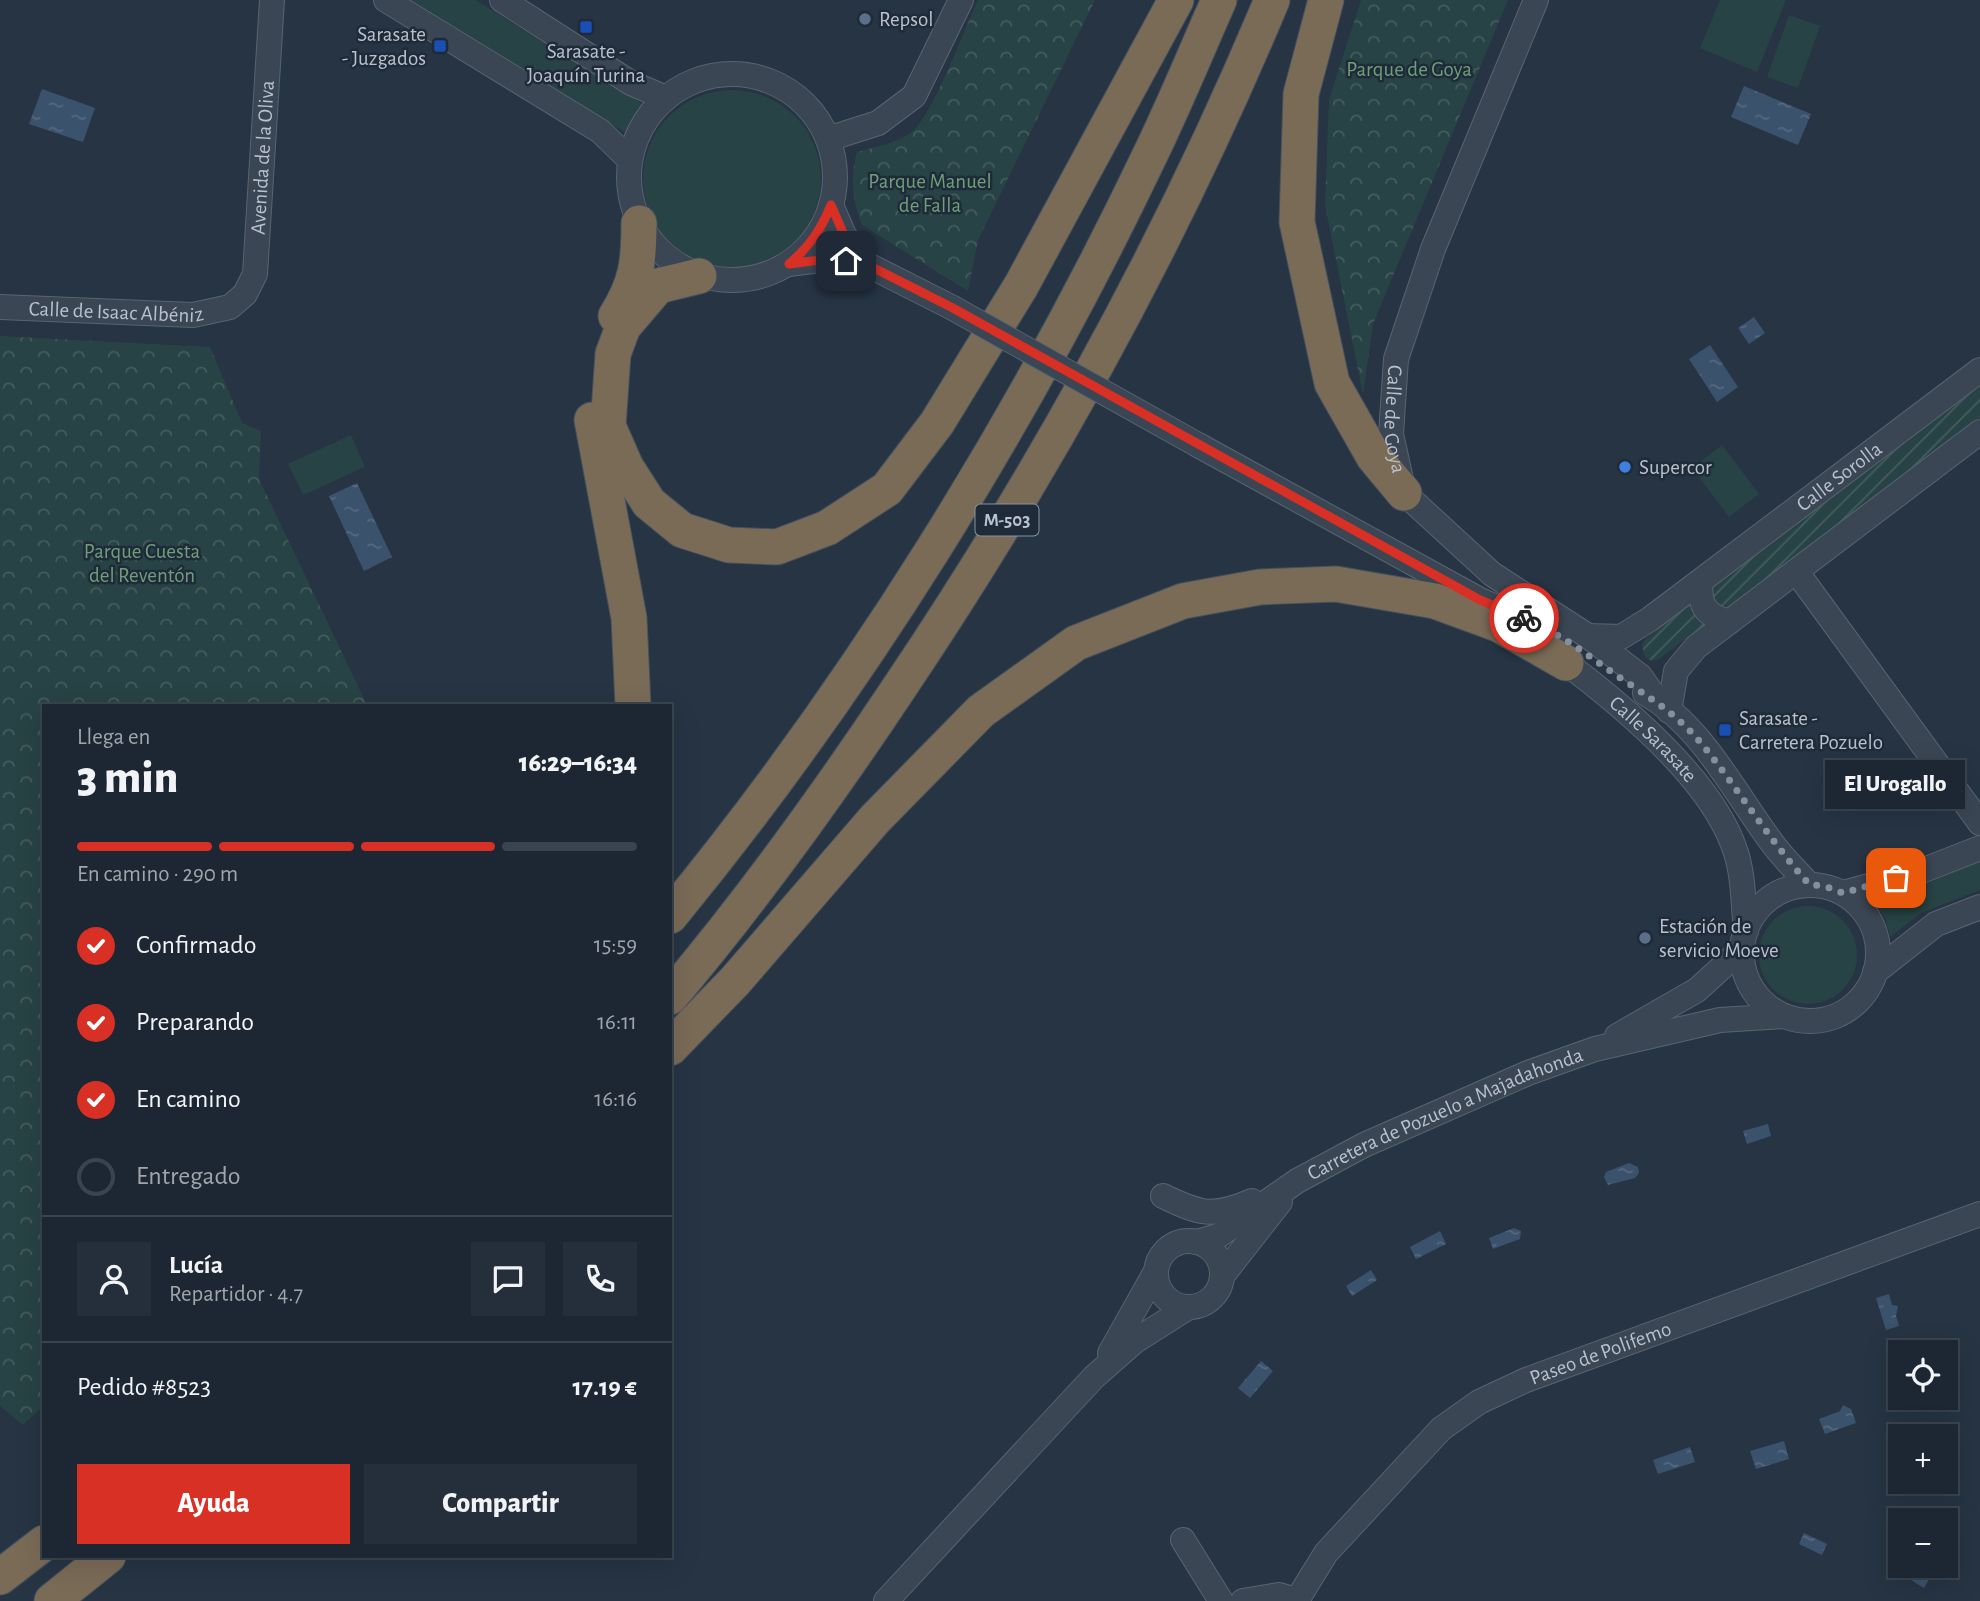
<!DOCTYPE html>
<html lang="es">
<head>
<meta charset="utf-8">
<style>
	body { margin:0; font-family:"Alegreya Sans",sans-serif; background:#252f3b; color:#f1f3f6; height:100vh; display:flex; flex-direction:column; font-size:26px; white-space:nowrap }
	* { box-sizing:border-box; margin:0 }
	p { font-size:23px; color:#a0a5ac }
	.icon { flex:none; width:38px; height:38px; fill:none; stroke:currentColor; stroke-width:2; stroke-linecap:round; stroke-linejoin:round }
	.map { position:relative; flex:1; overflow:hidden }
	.details { position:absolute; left:42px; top:704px; width:630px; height:854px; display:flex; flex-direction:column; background:#1c2733; border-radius:0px; box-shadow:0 7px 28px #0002,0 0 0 2px #3a444e }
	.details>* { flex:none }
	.tools { position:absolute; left:1888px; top:1340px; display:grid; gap:14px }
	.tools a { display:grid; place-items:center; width:70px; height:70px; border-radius:0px; background:#1c2733; box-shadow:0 7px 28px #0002,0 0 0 2px #3a444e; font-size:35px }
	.pin { position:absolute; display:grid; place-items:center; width:60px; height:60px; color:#fff; margin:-30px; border-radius:14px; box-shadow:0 4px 10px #0006 }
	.courier { position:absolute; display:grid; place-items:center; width:70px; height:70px; margin:-35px; border:5px solid #d93025; border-radius:50%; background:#fff; color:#222; box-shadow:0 2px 9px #0007 }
	.bubble { position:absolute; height:49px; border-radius:0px; background:#1c2733; box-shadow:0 7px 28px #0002,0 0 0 2px #3a444e; font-size:23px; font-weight:800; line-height:49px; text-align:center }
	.overview em { font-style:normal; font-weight:800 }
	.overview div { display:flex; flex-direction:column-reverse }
	.overview { display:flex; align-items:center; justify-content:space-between; height:119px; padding:0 35px }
	h1 { font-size:46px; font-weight:800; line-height:52px }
	.bar { display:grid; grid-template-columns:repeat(4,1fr); gap:10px 7px; align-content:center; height:84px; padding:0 35px }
	.bar i { height:9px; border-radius:5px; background:#3a444e }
	.bar .selected { background:#d93025 }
	.bar p { grid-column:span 4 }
	.line { display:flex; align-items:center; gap:18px; padding:0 35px; border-top:2px solid #3a444e }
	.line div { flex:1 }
	.round { display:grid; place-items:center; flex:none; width:74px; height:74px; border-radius:0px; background:#252f3b }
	ol { padding:0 35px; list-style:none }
	li { display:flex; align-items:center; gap:21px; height:77px }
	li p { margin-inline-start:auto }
	li .icon { padding:7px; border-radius:50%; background:#d93025; color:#fff; stroke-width:4 }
	li:last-child { color:#a0a5ac }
	li i { width:38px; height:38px; border:4px solid #3a444e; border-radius:50% }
	.action { display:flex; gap:14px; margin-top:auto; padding:14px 35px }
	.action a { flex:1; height:80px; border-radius:0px; background:#d93025; color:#fff; font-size:28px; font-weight:800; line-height:80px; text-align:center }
	.action a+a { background:#252f3b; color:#f1f3f6 }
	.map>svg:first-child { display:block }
	.grass { fill:#284345 }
	.forest { fill:url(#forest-crowns) }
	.garden { fill:url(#garden-furrows) }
	.water { fill:url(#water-ripples) }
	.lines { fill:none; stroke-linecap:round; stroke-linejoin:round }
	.minor-casing { stroke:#596471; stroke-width:26 }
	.highway-casing { stroke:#45515e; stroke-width:37 }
	.minor { stroke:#3b4654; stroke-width:24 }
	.highway { stroke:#7a6b57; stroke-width:35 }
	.minor-bridge-casing { stroke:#596471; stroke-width:26; stroke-linecap:butt }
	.minor-bridge { stroke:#3b4654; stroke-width:24 }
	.done { stroke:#85909d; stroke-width:7; stroke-dasharray:0 12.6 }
	.route { stroke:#d93025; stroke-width:9 }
	.service-dot { fill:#5c6f8a; stroke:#1f2b39; stroke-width:2.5 }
	.transit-dot { fill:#1a4fb4; stroke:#1f2b39; stroke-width:2.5 }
	.shop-dot { fill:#3f7fe0; stroke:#1f2b39; stroke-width:2.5 }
	.labels { text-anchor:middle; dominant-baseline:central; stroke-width:5; stroke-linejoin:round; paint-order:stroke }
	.shield { fill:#1f2b39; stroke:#8a94a1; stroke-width:2 }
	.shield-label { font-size:19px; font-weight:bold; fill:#b8c1cd }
	.poi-label { font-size:21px; fill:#b8c1cd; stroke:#1f2b39; text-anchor:start }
	.park-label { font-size:21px; fill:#6e9f78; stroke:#1f2b39 }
	.street-label { font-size:21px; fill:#b8c1cd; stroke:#1f2b39 }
</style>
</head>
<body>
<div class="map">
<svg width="1980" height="1601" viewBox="0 0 1980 1601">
	<defs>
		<pattern id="forest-crowns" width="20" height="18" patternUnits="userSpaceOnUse" patternTransform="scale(1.75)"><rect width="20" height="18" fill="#284345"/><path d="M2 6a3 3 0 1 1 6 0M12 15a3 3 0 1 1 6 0" fill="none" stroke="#455c5f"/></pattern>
		<pattern id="garden-furrows" width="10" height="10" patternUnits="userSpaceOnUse" patternTransform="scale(1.75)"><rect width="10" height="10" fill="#284345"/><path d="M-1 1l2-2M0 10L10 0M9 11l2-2" fill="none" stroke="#455c5f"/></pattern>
		<pattern id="water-ripples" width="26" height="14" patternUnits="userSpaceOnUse" patternTransform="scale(1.75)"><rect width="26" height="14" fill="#3b526d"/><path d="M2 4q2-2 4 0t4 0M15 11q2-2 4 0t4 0" fill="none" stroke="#556981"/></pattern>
	</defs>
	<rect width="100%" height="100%" fill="#263444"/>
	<path class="grass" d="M412,0h64l167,104 -17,29z
		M1720,0h66l-29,72 -57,-24z
		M1789,15l31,11 -22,62 -31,-11z
		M643 179a89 89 0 1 1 178 0a89 89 0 1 1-178 0Z
		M351,435l14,32 -62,28 -15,-31z
		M1722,445l37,49 -30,23 -37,-49z
		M1980,862v28l-59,23 -31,24 -4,-17 -13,-20z
		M1759 955a49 49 0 1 1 98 0a49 49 0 1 1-98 0Z"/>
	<path class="forest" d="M978,0h117l-117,240 -10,51 -106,-66c-10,-24 -12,-49 -5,-73 18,-5 41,-9 56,-21 20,-17 52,-103 65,-131z
		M1361,0h147l-135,324 -10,70 -38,-189 4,-105z
		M0,336l210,11 32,76 19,8 -2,48 108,226h-323v700l-21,20 -23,-19z"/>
	<path class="garden" d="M1980,386v31l-321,242 -7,2 -7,-4 -3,-11 3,-7z"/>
	<path class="water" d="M1744,86l67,28 -13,31 -67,-28z
		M42,89l53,19 -12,34 -54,-18z
		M1754,317l11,16 -16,11 -11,-16z
		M1710,345l28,42 -21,15 -28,-43z
		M357,483l35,74 -28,14 -35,-75z
		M1768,1124l3,12 -24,8 -4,-13z
		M1629,1163l9,4 1,6 -4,5 -27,7 -4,-8 2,-5z
		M1514,1228l7,3 -1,8 -27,10 -4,-11z
		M1440,1231l6,13 -30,15 -6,-12z
		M1371,1270l6,10 -25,16 -6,-10z
		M1889,1294l3,11 6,1 -2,10 3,10 -13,4 -10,-32z
		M1261,1361l12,10 -23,27 -12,-10z
		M1843,1405l8,4 5,14 -31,11 -6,-15 21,-8z
		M1784,1441l5,18 -33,10 -6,-18z
		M1690,1447l5,15 -37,12 -5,-14z
		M1804,1533l23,11 -5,11 -23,-11z
		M1919,1566h18l-13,22 -13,-8z"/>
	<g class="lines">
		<g class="minor-casing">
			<g id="minor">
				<path d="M386,0l214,131 30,29"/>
				<path d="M502,0l129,83 35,15"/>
				<path id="s1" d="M1536,0l-103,249 -37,110 -5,75 13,59 88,81 96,62 52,40 17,24"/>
				<circle cx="732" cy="177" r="103"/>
				<path d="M828,139l50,-16 36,-27 47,-96"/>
				<path d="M831,205l13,30 20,28"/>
				<path d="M789,264l38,-5 37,4 87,44"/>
				<path id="s2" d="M0,307l193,8 37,-8 15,-13 10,-20 17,-274"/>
				<path d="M1198,445l282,155 80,35"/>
				<path d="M1796,571l184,252"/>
				<path d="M1700,582c0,25 5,33 29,40"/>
				<path id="s3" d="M1588,636l33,1 29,-18 330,-249"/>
				<path id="s4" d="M1554,654c61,45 154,120 180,193 10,26 9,57 12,84"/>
				<path d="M1645,693c56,32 88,97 125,147 11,16 26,30 39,45"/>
				<path d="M1669,711l7,-40 20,-24 284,-215"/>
				<circle cx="1810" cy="953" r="68"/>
				<path d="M1843,893l73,-20 64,-25"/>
				<path d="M1875,972l61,-48 44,-17"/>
				<path d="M1617,1036l80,-46 45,-41"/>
				<path d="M1163,1196c37,18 50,22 89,5"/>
				<circle cx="1189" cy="1274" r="33"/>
				<path id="s5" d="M1196,1242l22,-6 79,-55 67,-36 164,-72 67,-24 125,-29 64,-4"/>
				<path d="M1222,1276l58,-74"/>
				<path d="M1110,1353l45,-80"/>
				<path d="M1183,1540l38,61"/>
				<path id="s6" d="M1297,1600l29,-47 115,-124 38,-27 47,-22 454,-166"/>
				<path d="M886,1601l208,-224 41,-36 52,-33"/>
				<path d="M1243,1601l36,-6 20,6"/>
			</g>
		</g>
		<g class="highway-casing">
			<path id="highway" d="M1326,0l-25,94 -4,128 35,161 42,74 30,36
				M699,276l-41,10 -35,41 -10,27 -5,72 18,41 23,36 33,27 47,15 48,2 50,-19 60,-39 50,-66 84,-137 155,-286
				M616,316c21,-34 23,-54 23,-93
				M592,420l37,198 4,87
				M670,916c187,-227 352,-493 479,-759 25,-51 47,-105 70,-157
				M670,997c82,-97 157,-201 227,-306 147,-218 274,-449 375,-691
				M670,1048l65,-67 140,-162 106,-108 95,-68 107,-42 77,-14 76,-3 99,17 63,23 68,39
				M0,1577l44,-34
				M52,1601l56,-45"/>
		</g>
		<use href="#minor" class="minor"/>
		<use href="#highway" class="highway"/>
		<g class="minor-bridge-casing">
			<path id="minor-bridge" d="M951,307l247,138"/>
		</g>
		<use href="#minor-bridge" class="minor-bridge"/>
	</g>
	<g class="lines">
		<path class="done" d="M1524,618c39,16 69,42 104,65 30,20 54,36 77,65 36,45 65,93 104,136l18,3 16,6 53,-15"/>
		<path class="route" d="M846,261l-19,-2 -38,5c20,-17 32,-34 42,-59l13,30 20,28 87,44 529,293 44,18"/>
	</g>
	<g class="service-dot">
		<circle cx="865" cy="19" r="7"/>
		<circle cx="1645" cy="938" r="7"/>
	</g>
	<g class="transit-dot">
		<rect x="579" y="20" width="14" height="14" rx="3.5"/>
		<rect x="433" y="39" width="14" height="14" rx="3.5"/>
		<rect x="1718" y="723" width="14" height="14" rx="3.5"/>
	</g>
	<circle class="shop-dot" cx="1625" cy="467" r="7"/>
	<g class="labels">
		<rect class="shield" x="975.5" y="504.5" width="63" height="31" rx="5"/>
		<g class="shield-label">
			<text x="1007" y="520">M-503</text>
		</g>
		<g class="poi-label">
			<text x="879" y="19">Repsol</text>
			<text x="426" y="34" text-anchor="end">Sarasate<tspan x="426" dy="24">- Juzgados</tspan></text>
			<text x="586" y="51" text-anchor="middle">Sarasate -<tspan x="586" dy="24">Joaquín Turina</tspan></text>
			<text x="1639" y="467">Supercor</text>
			<text x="1739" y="718">Sarasate -<tspan x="1739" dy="24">Carretera Pozuelo</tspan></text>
			<text x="1659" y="926">Estación de<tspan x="1659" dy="24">servicio Moeve</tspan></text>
		</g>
		<g class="park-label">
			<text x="1409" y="69">Parque de Goya</text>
			<text x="930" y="181">Parque Manuel<tspan x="930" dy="24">de Falla</tspan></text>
			<text x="142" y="551">Parque Cuesta<tspan x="142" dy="24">del Reventón</tspan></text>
		</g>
		<g class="street-label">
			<text stroke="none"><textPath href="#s2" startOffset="390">Avenida de la Oliva</textPath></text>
			<text stroke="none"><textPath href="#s2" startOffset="116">Calle de Isaac Albéniz</textPath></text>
			<text stroke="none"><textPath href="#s1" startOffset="446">Calle de Goya</textPath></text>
			<text stroke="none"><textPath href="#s3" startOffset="304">Calle Sorolla</textPath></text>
			<text stroke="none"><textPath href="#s4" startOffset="131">Calle Sarasate</textPath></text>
			<text stroke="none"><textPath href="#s5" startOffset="282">Carretera de Pozuelo a Majadahonda</textPath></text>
			<text stroke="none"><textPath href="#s6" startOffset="402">Paseo de Polifemo</textPath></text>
		</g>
	</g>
</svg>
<div class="tools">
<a><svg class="icon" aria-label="locate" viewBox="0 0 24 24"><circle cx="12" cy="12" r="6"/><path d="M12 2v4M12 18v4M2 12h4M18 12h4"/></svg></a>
<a>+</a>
<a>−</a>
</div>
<div class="pin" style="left:1896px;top:878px;background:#ea580c"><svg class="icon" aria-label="bag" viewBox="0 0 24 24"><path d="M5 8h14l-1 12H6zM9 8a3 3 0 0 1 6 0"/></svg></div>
<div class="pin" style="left:846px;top:261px;background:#1f2937"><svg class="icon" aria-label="home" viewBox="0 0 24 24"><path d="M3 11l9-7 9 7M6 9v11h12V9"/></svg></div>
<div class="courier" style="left:1524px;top:618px"><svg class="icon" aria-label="bike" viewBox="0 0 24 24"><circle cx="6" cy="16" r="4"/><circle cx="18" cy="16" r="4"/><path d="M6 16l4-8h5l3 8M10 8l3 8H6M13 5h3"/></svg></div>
<div class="bubble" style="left:1825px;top:760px;width:140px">El Urogallo</div>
<section class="details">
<div class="overview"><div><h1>3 min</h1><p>Llega en</p></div><em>16:29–16:34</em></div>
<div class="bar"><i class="selected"></i><i class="selected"></i><i class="selected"></i><i></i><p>En camino · 290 m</p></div>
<ol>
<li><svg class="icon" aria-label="check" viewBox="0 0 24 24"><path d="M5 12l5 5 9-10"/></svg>Confirmado<p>15:59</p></li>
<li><svg class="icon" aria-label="check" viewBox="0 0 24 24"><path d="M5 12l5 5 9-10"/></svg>Preparando<p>16:11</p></li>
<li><svg class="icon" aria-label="check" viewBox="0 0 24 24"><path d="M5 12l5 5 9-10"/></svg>En camino<p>16:16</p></li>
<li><i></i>Entregado</li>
</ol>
<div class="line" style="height:126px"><a class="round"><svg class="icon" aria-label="person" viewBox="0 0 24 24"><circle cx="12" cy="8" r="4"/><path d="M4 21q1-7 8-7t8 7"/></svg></a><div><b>Lucía</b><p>Repartidor · 4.7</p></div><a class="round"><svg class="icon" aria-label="chat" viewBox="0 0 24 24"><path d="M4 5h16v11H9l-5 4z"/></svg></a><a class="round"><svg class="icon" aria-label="phone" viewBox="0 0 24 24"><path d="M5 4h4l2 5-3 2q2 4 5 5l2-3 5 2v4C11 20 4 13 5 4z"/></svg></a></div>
<div class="line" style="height:91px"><div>Pedido #8523</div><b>17.19 €</b></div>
<div class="action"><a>Ayuda</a><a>Compartir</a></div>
</section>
</div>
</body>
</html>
